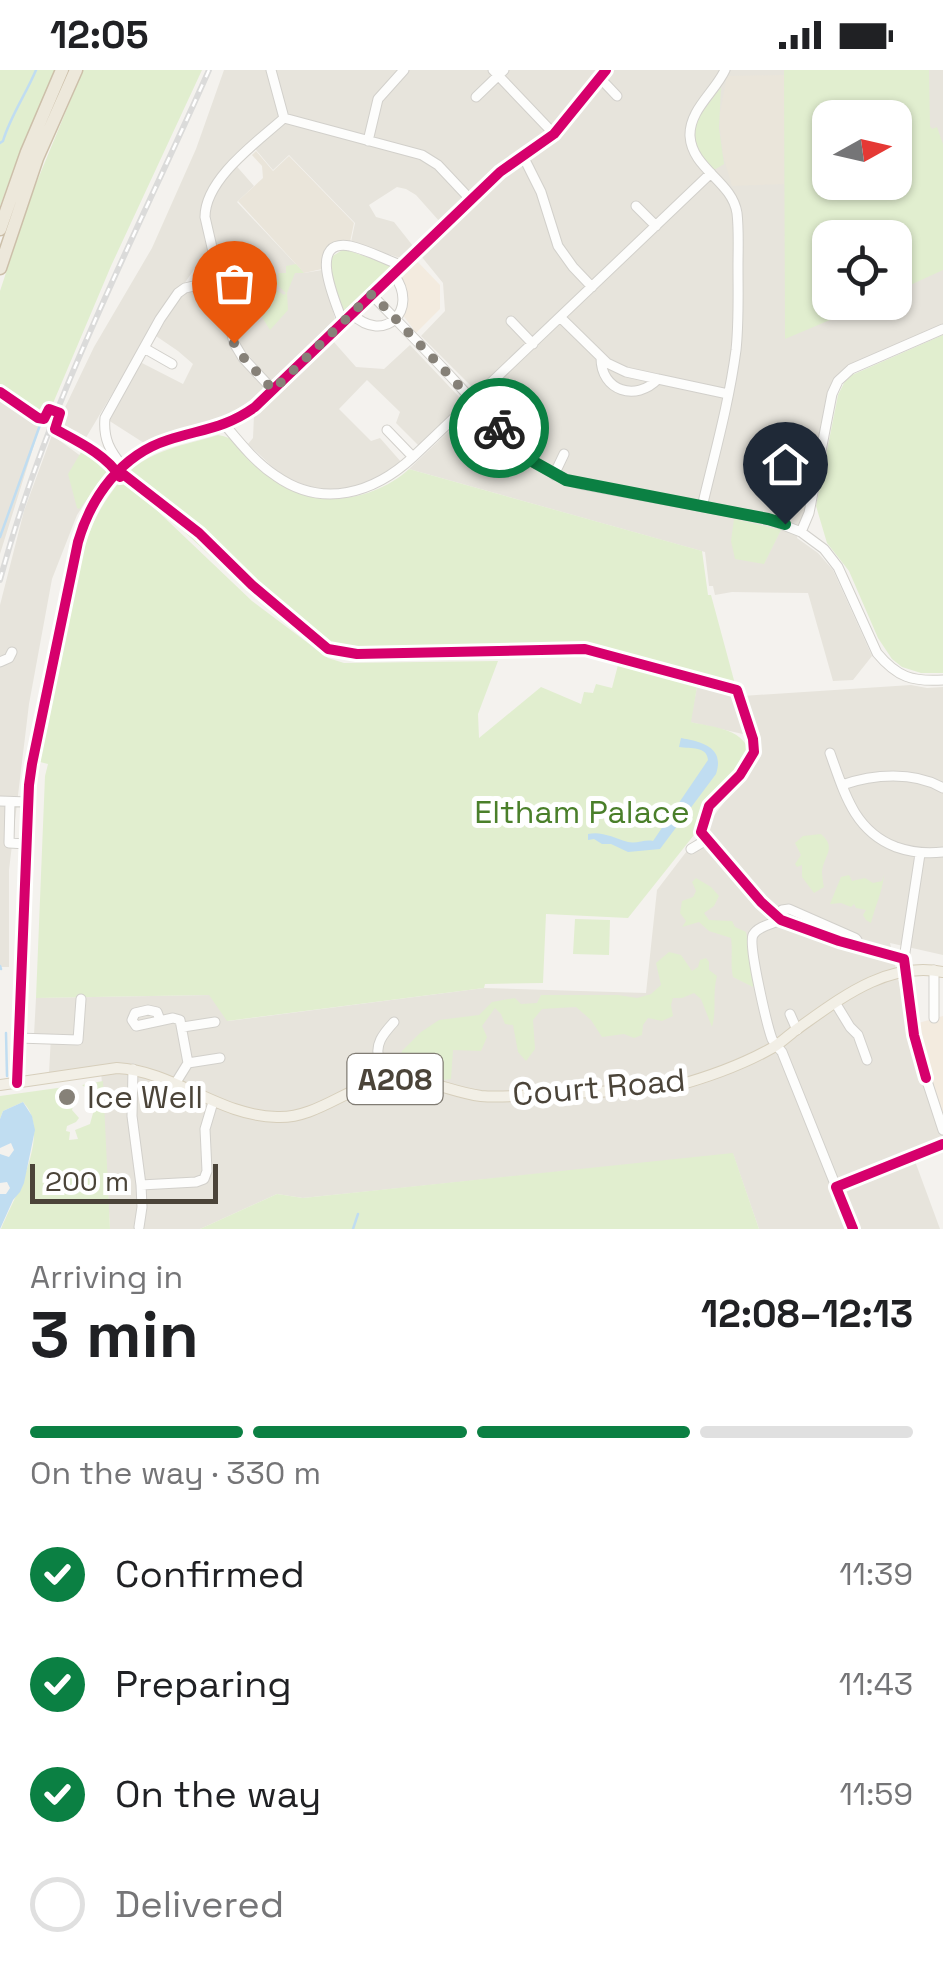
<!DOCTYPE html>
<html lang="en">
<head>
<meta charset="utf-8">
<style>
	body { margin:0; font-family:"Space Grotesk",sans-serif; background:#f2f2f2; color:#202124; height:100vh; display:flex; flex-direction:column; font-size:38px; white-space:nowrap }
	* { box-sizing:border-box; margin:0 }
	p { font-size:32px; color:#757577 }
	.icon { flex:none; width:55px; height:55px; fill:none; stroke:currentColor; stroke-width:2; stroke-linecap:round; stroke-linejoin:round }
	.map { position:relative; height:1159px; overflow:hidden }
	.side { display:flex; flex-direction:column; background:#fff; flex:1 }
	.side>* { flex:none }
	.needle { width:65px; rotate:82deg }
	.buttons { position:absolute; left:812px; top:30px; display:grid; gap:20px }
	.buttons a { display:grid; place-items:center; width:100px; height:100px; border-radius:20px; background:#fff; box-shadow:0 2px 8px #0004; font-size:50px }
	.scale { position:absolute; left:30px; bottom:25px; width:188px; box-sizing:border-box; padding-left:10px; border:5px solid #4b4439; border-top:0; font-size:28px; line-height:35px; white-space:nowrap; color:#4b4439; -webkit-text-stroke:8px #fff; paint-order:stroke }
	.pin { position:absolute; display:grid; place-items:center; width:85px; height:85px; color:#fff; margin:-102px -42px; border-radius:50% 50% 50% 0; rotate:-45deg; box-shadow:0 0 10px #0007 }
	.pin .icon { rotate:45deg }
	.courier { position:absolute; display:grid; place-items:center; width:100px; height:100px; margin:-50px; border:8px solid #0b8043; border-radius:50%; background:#fff; color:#222; box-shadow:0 2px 12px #0007 }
	.summary em { font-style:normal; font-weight:600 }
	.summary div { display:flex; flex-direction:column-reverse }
	.summary { display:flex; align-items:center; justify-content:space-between; height:170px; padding:0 30px }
	h1 { font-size:65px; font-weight:600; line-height:75px }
	.bar { display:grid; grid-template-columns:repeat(4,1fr); gap:15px 10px; align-content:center; height:120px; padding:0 30px }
	.bar i { height:12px; border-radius:8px; background:#e0e0e0 }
	.bar .selected { background:#0b8043 }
	.bar p { grid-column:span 4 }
	ol { padding:0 30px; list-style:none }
	li { display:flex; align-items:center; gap:30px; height:110px }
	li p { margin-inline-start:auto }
	li .icon { padding:10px; border-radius:50%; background:#0b8043; color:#fff; stroke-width:4 }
	li:last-child { color:#757577 }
	li i { width:55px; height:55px; border:5px solid #e0e0e0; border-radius:50% }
	.status { display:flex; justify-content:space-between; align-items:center; height:70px; padding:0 50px; background:#fff; direction:ltr }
	.status svg { height:28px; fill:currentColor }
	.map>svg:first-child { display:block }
	.residential { fill:#e7e4dc; fill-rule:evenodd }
	.commercial { fill:#f3ebdf }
	.education { fill:#eae5da }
	.green { fill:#e1eecf; fill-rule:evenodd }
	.water { fill:#c0ddf1 }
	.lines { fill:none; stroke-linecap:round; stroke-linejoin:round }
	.stream { stroke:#c0ddf1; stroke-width:2.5 }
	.minor-casing { stroke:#d2d0cb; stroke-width:11 }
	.major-casing { stroke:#d6cebb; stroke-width:12 }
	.highway-casing { stroke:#ccbfa9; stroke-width:15 }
	.minor { stroke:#fdfdfc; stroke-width:9 }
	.major { stroke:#f2efe6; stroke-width:10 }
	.highway { stroke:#ede8db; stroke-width:12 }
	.rail-casing { stroke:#dbdbda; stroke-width:6 }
	.rail { stroke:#fff; stroke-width:2.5; stroke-dasharray:8; stroke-linecap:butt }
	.cycleway-casing { stroke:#fff; stroke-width:16 }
	.cycleway { stroke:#d6006c; stroke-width:10 }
	.done { stroke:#868178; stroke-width:10; stroke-dasharray:0 18 }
	.route { stroke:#0b8043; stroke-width:12 }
	.poi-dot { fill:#868178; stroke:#fff; stroke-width:4 }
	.labels { text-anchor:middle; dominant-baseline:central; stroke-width:10; stroke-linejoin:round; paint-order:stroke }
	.shield { fill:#fff; stroke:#817c74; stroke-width:2.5 }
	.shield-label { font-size:30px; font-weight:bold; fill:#4b4439 }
	.park-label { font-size:32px; fill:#4a7f2a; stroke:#fff }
	.street-label { font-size:32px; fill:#4b4439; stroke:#fff }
	.poi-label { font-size:32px; fill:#4b4439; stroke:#fff; text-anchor:start }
</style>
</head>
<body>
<div class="status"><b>12:05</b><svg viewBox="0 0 49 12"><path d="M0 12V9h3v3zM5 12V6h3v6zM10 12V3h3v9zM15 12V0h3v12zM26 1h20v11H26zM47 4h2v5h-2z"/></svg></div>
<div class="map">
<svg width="943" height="1159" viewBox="0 0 943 1159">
	<rect width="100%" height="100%" fill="#f4f2ee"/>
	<path class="residential" d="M224,0h719v255l-84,36 -12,6 -10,9 -32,137 -8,25 21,15 15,17 39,86 -19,24 -20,1 -25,-88 -76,-1 -17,3 -2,-9h-4l-4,-34 -296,-83 60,-57h5l11,-7 1,-12 -4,-12 -8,8 -53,-53 24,-25 -2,-28 -22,-27 27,-25 -32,-36 -10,-6 -9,-2 -28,18 7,12 18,5 19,24 -13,12 -49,-16 4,-19 -66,-68 -16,15 -22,-26 -19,17 22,25 -17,16 67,71 18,-3 13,49 -64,63 -32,-38 -11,-41 15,-4 25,-17 -4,-23 -30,-6 -16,3 -11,-5 -67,96 -56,94 -27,-17 37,-77 58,-99 44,-99zM830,48h65v64h-65zM830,168h65v64h-65z
		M196,219l1,5 18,11 3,-1 11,38 6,12 27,32 1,4 -19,15 -20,12 -58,16 -22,10 -36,-23 32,-58 43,22 10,-20 -15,-13 -22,-15 25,-41z
		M333,271l23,26 28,2 26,-24 52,55 1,3 -44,43 -23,-23 4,-11 -33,-32 -28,29 32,32 9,-3 22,25 -12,9 -32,15 -30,4 -34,-9 -15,-9 -31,-29 5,-6 1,-23z
		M0,331l9,2 28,20 2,6 -39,125z
		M52,365l52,38 -27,42 -25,64 -23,125 -20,166v97h-9v-362l24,-94z
		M708,613l34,13 169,-11 16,3 16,-1v268l-53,-12 22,97 31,93v6l-31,14 28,76h-181l-26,-75 -430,44 -26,-4 -77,35h-90l-9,-161 -52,5 2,-37 -17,-1 2,-37 174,-3 18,26 256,-33 162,5 11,-103 85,-111 14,-42 -66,-15 7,-35z"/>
	<path class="commercial" d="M415,189l25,26v24l-25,25 -3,-7 -10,-13 -2,-34z
		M943,946v97l-20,-49 -8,-40z"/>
	<path class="education" d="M784,5v109l-52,2 -9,-31 -3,-26v-16l7,-37z
		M256,81l17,20 16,-15 65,67 -4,19 -11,1 -16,16 -1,10 -18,4 -66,-72 25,-23 -1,-12 -10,-11z"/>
	<path class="green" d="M0,0h55l-32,73 -23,63z
		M83,0h119l-91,196 -60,142h-3l-9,21c-6,-13 -26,-24 -39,-28v-110l33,-100z
		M784,0h145l1,56 2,3 5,-2 6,17v126l-48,22v-54h-65v64l40,1 -85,36zM830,48h65v64h-65z
		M721,17l-2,41 5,36 -10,6c-37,-37 -16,-50 7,-83z
		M344,179l46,16 1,2 -48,45 -14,-38 2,-17z
		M296,194l8,9h-9l-8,20 1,17 -18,20 -13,-21 14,-10 -1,-3 5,-7 9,6 2,-2 -13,-12 6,-1 -1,-7h8v-7z
		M943,265v338h-22l-19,-6 -10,-8 -14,-21 -29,-67 -22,-28 -11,-37 22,-111 7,-14 7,-6z
		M218,365c24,3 36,28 54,43 40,33 101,24 137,-9l293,82 6,44h3l24,89 -4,2 -145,-38 -232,5 -26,-5 -79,-67 -7,4 -78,-72 -17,-12 105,100 76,57 16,5 154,-2 -20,53 1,24 62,-51 40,17 3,-12 9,1 3,-9 16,4 6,-23 -13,-4v-4l103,26 -1,6 -10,-2 -6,35c20,5 51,6 58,29l-55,84 -66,83 -82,-4 -3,69 -58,1 -1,4 -257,33 -18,-26 -173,3 9,-222 3,-12 -8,-2 19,-92 -4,-2 3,-8h3l2,-9 -4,1v-8l5,-2 1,-19 4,-2 4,-20 -4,4 1,-8 3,2c11,-50 14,-78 48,-119l3,-2 8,5 4,-1 -10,-8c29,-26 57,-28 92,-39z
		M83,379l28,20 -32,40 -2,-1 -9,-34z
		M734,449l47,11 -17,34 -29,-5 -4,-18z
		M821,764c16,14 3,21 1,37 0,3 1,12 2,16l-10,6 -12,-16v-12l-5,2 -2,-3 6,-9 -6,-12 8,-7z
		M849,805l3,6 13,-3 8,5 9,-2 2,-6c-2,18 -9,31 -13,48l-5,-3 -3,-5 3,-5 -10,-2 -2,-4 -3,3 -10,-4 -11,1 11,-27z
		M696,808l15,9 8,9 -5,10 -10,7 5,7 23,1 3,6 11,5 8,45 -1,10 -20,-10c-3,-13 0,-26 -2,-39l-22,-7 -10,-9 -17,5 4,-6 -6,-8 2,-12 11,-4 3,-6 -4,-9z
		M575,849l35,1 -1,35 -36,-1z
		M669,882l12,3 11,16 6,-4 2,-7 6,-2 3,4v8l8,6c-5,18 0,34 -5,51l-11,-28 -7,-6 -12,5h-9l-2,7 2,11 -11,5 -14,-3 -5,7 -1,10 -8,3 -10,-4 -22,3 -11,-17 -15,-13 -34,2 -9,11 2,29 -9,12 -8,-9 -5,-27 -8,-1 -4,-10 -6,-6 -13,18 5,11 -6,14 -28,-1 -2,29 -7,1 -41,-8 -4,-6 3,-15 19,-19 18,-12 40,-5 13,-13 23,-4 6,6 16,-1 4,-8h77l19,3 14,-4 10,-9 -5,-22z
		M103,1011l7,148h-109c13,-32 52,-96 22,-127l-20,9 -3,8v-23l72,-10 3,14 -3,10 7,8 -3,4 -9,4 -1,5 4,1 -1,8 9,-1 -3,-9 15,-6 5,-18 -4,-11 7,-3 -3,-4h-9l-4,-3z
		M733,1083l26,76h-559l77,-35 26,4z"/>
	<path class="water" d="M681,668c21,4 44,9 35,36l-56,75 -32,3 -17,-8h-9l-8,-5 -6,1v-6c14,-3 26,4 40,8 9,2 17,-3 25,-1l55,-81c-1,-14 -17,-11 -29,-13z
		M23,1032l9,14 3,14 -11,53 -4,9 -7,8 -13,29v-35h6l4,-6 -3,-6 -7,1v-29l9,3 5,-7 -3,-7 -11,5v-29l3,-8z"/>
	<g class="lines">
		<path class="stream" d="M0,73l3,-2c7,-24 23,-47 33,-71
			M0,325l40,30 -40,112
			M0,896l1,3
			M6,963l1,43
			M353,1159l5,-15"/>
		<g class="minor-casing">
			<path id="minor" d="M271,0l13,48
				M493,0l61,64
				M599,7l18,19
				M476,27l28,-27
				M368,71l10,-42 26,-29
				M523,86l18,36 17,54 15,21 19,20
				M636,136l20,20
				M372,225c27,28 55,56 82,85 37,40 72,89 126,104l188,35 33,13 23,17 14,18 39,86c20,24 35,29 66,27
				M352,244c32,31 68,-4 42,-39
				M560,247l47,46 19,9 32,7
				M511,251l22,23
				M343,253c-6,-18 -38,-85 7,-77 18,4 36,14 53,20
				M144,278l28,16
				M601,288c0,33 35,44 57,21l70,15
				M273,320l-30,-32 -9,-15 -29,-126c0,-38 52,-75 79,-99l138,37 16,10 32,34
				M225,355c15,18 31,38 51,51 47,33 98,17 137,-19l298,-284
				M387,360l26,27
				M123,397c-13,-16 -20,-28 -18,-49l55,-99 18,-26 7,-5 65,-15
				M554,405l10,-21
				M702,437c12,-51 27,-104 34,-157 3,-28 2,-56 2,-84 0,-17 1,-36 -1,-53 -5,-32 -45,-44 -47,-77 -1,-26 25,-44 35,-66
				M801,462l8,-19 23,-119 6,-13 13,-12 92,-40
				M574,579h11l152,41 16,49 1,13 -14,23 -31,31 -8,26
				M0,592l9,-4 3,-6
				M830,683c14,39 24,78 66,94 17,6 30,7 47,5
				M842,715c31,-11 72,-14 101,3
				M0,731l28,1
				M10,732l-1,41 18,1
				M699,760l62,72 20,18 58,21 65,18 2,11
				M691,779l17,-10
				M778,847l4,-7 7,-1 66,29 2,2 -1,5
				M781,850c-9,4 -23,6 -28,15 -5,10 14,90 19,104 3,6 6,8 10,13l71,177
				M904,889l16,-105
				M836,934l14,23 8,8 9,25
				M790,944l7,16
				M934,948v-48
				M160,950l-3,-8 -9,-2 -13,3 -3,7 4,6 37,-8 7,2 8,43 -13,21
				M183,957l32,-5
				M18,968l60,2 3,-41
				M188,993l32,-5
				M390,994l-10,-3c-7,-16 4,-28 14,-39
				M133,999l-1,47 9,69 55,-3 8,-3 3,-8 -2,-42 8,-27
				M926,1008l17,52
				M17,1013l12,-298 3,-21 46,-222c13,-45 43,-87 90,-102 33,-11 56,-11 87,-33l245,-235 54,-38 52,-64
				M836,1117l107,-43
				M139,1157l3,-20 -1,-22"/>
		</g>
		<g class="major-casing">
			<path id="major" d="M0,1015l117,-17c57,3 102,48 160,49 41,2 76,-35 114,-38 32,-3 59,13 90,17 22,2 46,-1 69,-2 40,-2 81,-3 122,-7 33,-9 70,-22 100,-39 9,-5 17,-13 25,-19 44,-31 90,-68 146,-57"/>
		</g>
		<g class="highway-casing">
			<path id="highway" d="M0,159l27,-77 35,-82
				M0,198l37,-110 39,-88"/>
		</g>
		<use href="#minor" class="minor"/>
		<use href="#major" class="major"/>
		<use href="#highway" class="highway"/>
		<g class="rail-casing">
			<path id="rail" d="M0,510c49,-181 134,-340 209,-510"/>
		</g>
		<use href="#rail" class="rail"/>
		<g class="cycleway-casing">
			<path id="cycleway" d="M0,322l38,26 6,1 5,-10 11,4 -5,16c22,12 52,26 65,48l3,-3 76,59 53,52 76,64 29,5 228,-5 152,41 16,49 1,13 -14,23 -31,31 -8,26 60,70 20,18 58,21 65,18 10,76 12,43
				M17,1013l12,-298 3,-21 46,-222c13,-45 43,-87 90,-102 33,-11 56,-11 87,-33l245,-235 54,-38 52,-64
				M853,1159l-17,-42 107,-43"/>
		</g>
		<use href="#cycleway" class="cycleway"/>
	</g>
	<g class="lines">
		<path class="done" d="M234,273l10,15 29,32 99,-96 127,134"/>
		<path class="route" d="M499,358l33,33 34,19 202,39 17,5"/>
	</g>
	<circle class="poi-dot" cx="67" cy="1027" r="10"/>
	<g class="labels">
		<rect class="shield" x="347.5" y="984" width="95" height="50" rx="8"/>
		<g class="shield-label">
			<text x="395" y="1009">A208</text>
		</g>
		<g class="park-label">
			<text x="582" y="742">Eltham Palace</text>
		</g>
		<g class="street-label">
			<text transform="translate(599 1017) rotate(-5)">Court Road</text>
		</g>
		<g class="poi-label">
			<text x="87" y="1027">Ice Well</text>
		</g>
	</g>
</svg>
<div class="buttons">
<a><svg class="needle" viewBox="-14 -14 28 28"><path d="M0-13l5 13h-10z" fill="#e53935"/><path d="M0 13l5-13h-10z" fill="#757577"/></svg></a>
<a><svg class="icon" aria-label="locate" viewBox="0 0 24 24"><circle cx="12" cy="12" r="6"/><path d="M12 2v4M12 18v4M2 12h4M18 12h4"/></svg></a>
</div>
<div class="scale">200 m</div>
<div class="pin" style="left:234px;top:273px;background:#ea580c"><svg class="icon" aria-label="bag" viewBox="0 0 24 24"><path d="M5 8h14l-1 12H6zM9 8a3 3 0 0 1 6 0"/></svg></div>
<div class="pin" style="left:785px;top:454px;background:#1f2937"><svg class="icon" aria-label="home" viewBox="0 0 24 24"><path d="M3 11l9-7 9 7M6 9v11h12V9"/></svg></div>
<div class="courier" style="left:499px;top:358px"><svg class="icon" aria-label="bike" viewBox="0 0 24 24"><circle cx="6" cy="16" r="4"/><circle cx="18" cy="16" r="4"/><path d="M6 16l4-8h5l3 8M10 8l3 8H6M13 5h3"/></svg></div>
</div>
<section class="side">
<div class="summary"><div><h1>3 min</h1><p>Arriving in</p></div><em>12:08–12:13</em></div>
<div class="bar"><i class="selected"></i><i class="selected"></i><i class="selected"></i><i></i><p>On the way · 330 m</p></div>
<ol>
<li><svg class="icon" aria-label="check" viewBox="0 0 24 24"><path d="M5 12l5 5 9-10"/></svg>Confirmed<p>11:39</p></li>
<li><svg class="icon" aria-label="check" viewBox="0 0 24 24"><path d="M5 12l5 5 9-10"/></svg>Preparing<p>11:43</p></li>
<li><svg class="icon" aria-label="check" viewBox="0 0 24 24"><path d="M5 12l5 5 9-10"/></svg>On the way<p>11:59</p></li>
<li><i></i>Delivered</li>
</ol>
</section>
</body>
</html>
